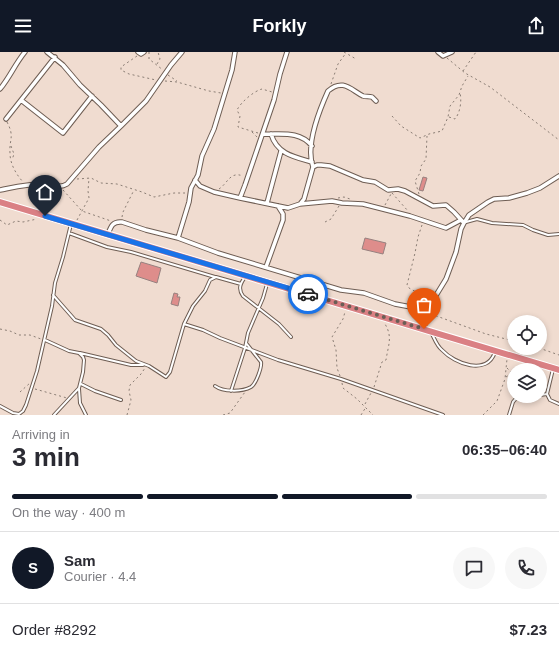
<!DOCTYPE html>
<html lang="en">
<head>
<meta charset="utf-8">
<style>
	body { margin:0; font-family:Helvetica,sans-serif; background:#f7f7f7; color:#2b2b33; height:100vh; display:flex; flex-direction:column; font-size:15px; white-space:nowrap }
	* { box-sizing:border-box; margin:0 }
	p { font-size:13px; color:#7c7c81 }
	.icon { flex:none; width:22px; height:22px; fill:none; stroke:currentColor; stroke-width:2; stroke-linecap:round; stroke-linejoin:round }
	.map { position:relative; height:363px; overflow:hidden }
	.drawer { display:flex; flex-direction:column; background:#fff; flex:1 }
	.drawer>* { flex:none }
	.buttons { position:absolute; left:507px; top:263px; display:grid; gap:8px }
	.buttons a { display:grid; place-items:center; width:40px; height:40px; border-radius:50%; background:#fff; box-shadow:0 2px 6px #0003; font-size:20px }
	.pin { position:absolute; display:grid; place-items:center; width:34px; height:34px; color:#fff; margin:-41px -17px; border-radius:50% 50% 50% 0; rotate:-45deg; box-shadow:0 0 4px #0007 }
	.pin .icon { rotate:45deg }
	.courier { position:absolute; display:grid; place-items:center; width:40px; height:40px; margin:-20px; border:3px solid #1a73e8; border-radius:50%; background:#fff; color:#222; box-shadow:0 1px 5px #0007 }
	.headline em { font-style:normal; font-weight:800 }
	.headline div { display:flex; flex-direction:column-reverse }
	.headline { display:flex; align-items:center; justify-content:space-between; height:68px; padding:0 12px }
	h1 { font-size:26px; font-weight:800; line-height:30px }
	.bar { display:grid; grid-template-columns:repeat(4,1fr); gap:6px 4px; align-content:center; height:48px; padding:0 12px }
	.bar i { height:5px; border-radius:3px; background:#e1e1e2 }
	.bar .active { background:#111827 }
	.bar p { grid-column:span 4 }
	.line { display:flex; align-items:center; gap:10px; padding:0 12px; border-top:1px solid #e1e1e2 }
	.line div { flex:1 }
	.round { display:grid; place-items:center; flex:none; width:42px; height:42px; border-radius:21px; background:#f7f7f7 }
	header { display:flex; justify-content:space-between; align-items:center; height:52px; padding:0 12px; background:#111827; color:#fff; font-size:18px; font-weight:800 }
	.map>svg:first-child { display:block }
	.building { fill:#de8d8b; stroke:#97817f }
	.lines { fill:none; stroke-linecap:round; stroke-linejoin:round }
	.service-casing { stroke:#6e5d53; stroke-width:4 }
	.minor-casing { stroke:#6e5d53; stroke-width:5.5 }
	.trunk-casing { stroke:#fff; stroke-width:8 }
	.path { stroke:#8a7d74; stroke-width:1; stroke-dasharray:2 3; stroke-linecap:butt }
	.service { stroke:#fff; stroke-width:2 }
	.minor { stroke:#fff; stroke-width:3.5 }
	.trunk { stroke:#da8084; stroke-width:6 }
	.done { stroke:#695e56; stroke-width:4; stroke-dasharray:0 7.2 }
	.route { stroke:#1a73e8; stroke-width:5 }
</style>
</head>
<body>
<header><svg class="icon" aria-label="menu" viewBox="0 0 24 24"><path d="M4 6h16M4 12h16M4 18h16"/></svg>Forkly<svg class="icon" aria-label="share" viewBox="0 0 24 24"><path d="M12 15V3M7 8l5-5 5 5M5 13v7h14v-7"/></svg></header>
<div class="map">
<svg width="559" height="363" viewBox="0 0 559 363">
	<rect width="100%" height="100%" fill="#f0dcd0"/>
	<path class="building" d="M423,125l4,1 -4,13 -4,-1z
		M365,186l21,5 -3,11 -21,-5z
		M141,210l20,6 -4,15 -21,-7z
		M174,241l4,1 -1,3h3l-2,9 -7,-2z"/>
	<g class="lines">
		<g class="service-casing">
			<path id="service" d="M466,170l11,-3 15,4 31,2 10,5 15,5 11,-1
				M69,181l38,14 24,5 84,25
				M245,225c-5,7 -7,12 -2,19l36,28 12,13
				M53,243l22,25 26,9 7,6 8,10 20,16 13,5 17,11 4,-5 14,-48 9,-18 12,-15 5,-11 6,-3 25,7
				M184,272l19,6 17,8 58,22 63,19 102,36
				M432,282c3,6 5,12 10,16 13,14 45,26 53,2
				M45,288l24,11 10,2 4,4 1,3 -1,12 -4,16 -25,27
				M80,301l51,12h12
				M553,317l-6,25 3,6 9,4
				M81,332l14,7 26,9
				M215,334c8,6 27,6 36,1 5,-3 11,-20 10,-25l-15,-19
				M79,337l1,14 6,12
				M231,339l14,-43 3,-15 15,-35 4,-14
				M540,343l7,-1
				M0,354l13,7 6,1 4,-3 3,-6 11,-34 15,-65 3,-23 8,-26 8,-33
				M509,363l4,-13 5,-6"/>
		</g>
		<g class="minor-casing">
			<path id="minor" d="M138,0l3,2 3,-2
				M438,0l5,4 9,-4
				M0,37c10,-12 15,-25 25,-37
				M21,48l42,33 29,-37
				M6,67l49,-62
				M121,74l25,-25 25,-36 11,-13
				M263,82c17,1 36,-4 49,12
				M271,82c6,20 23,23 41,28
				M313,115c-8,-22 6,-56 15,-76 15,-13 23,-1 35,5 3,1 6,0 9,1l4,4
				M195,128l5,6 14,6 26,6 48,10 12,-4 4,-5 9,-32 4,-2h4l9,1 33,14 12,2 13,8 10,-1 7,2 28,15 13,-1 8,7 10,11
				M0,138c15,-3 30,-7 45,-6 8,0 14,5 22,0l32,-37 22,-21 -20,-21 -21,-20 -17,-20 -16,-13
				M240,146l5,-13 29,-85 6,-26 7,-22
				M267,151l14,-52
				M300,152l32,-3 10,2 21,1 47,12 36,12 15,-8
				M108,182c3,-8 5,-13 14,-12l24,8 32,8 40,15 123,37 23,3 31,11 32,6
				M178,186l11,-36 2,-14 7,-13 4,-19 12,-27 18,-59 3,-18
				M266,215l17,-47v-6l-5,-8
				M424,277l3,-19 19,-31 10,-27 5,-23 3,-6 5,-8 19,-13 6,-3 15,-1 18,-5 13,-5 19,-12"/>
		</g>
		<g class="trunk-casing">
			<path id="trunk" d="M0,150l559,168"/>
		</g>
		<path class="path" d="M149,0v7l14,11
			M344,0l12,7
			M137,4l-16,11v3l8,4 27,6
			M447,6l18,15 25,14 69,53
			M157,12l3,-5 -2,-7
			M463,19l13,-19
			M168,23l9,6
			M165,29l12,1 32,9 12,2
			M331,32l7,-20 8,-11
			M392,64l9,10 19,12 9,-4 13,-3 6,-14 2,-11 9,-11 3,-9 6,-10
			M449,65l6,2c5,-6 7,-18 5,-26
			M7,70c8,15 2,17 3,31 0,11 6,21 13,29
			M252,80l5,5
			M258,81l-20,-6 2,-11 -3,-6c4,-8 17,-19 25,-21l10,3
			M11,94l3,8 -2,6
			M77,127l14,-1 10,5 16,1 25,8 12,5 20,-4h11
			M219,137c9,-6 11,-18 24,-13
			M63,138l19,21 29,10
			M392,141l16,18
			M419,142l-4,-13 5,-8 1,-7 5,-7 1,-23
			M338,146l6,-1 6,2
			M385,153l6,-11
			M122,165l1,-5 11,-22
			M0,168l7,5 9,-4 7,1 14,-3
			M77,168l12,-22 -1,-7 1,-13
			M325,170l6,-3 8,-13
			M422,173l-4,12 -3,16 -8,32 2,3 9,5 5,11
			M431,262l55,20 28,7
			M0,277l10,2 9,4h11l11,4
			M539,296l20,7
			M507,316l6,6
			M340,324l-3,-8 -1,-18 -4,-13 11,-18 2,-7
			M506,325l3,-2 5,-1
			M540,329l6,3
			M342,331l1,5 14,11 16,16
			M374,335l8,-25 4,-2c2,-14 7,-23 -1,-36
			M35,337l32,9
			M20,340l10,-9
			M365,352l6,-11
			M127,363l4,-15 -2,-9 1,-6 11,-11 4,-6
			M223,363l7,-2 15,-21
			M361,363l5,-8
			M483,363l14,-14 8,-22 2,-20"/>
		<use href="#service" class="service"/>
		<use href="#minor" class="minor"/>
		<use href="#trunk" class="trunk"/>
	</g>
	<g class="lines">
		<path class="done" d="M308,242l116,35"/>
		<path class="route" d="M45,164l263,78"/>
	</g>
</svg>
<div class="buttons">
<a><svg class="icon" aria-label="locate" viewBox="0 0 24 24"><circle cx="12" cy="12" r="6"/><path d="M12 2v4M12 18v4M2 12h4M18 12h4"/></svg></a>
<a><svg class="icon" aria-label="layers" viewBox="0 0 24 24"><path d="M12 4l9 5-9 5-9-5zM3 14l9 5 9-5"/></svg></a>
</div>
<div class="pin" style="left:424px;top:277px;background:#ea580c"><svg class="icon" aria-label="bag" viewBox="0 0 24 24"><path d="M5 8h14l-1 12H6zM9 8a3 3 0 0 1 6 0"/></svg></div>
<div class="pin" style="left:45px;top:164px;background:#1f2937"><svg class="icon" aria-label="home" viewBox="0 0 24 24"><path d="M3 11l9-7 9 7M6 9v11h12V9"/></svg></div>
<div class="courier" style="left:308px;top:242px"><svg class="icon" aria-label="car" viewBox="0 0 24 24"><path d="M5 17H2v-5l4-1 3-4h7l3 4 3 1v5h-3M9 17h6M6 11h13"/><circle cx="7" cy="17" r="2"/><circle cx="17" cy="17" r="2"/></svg></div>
</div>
<section class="drawer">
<div class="headline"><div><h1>3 min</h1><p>Arriving in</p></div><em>06:35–06:40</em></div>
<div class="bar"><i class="active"></i><i class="active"></i><i class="active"></i><i></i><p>On the way · 400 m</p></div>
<div class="line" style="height:72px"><b class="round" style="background:#111827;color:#fff">S</b><div><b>Sam</b><p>Courier · 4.4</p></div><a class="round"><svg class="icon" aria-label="chat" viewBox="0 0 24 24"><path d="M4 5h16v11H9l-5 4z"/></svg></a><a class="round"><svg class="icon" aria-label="phone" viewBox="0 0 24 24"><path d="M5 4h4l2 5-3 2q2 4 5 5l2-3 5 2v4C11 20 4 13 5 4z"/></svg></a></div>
<div class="line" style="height:52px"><div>Order #8292</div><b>$7.23</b></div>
</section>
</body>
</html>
